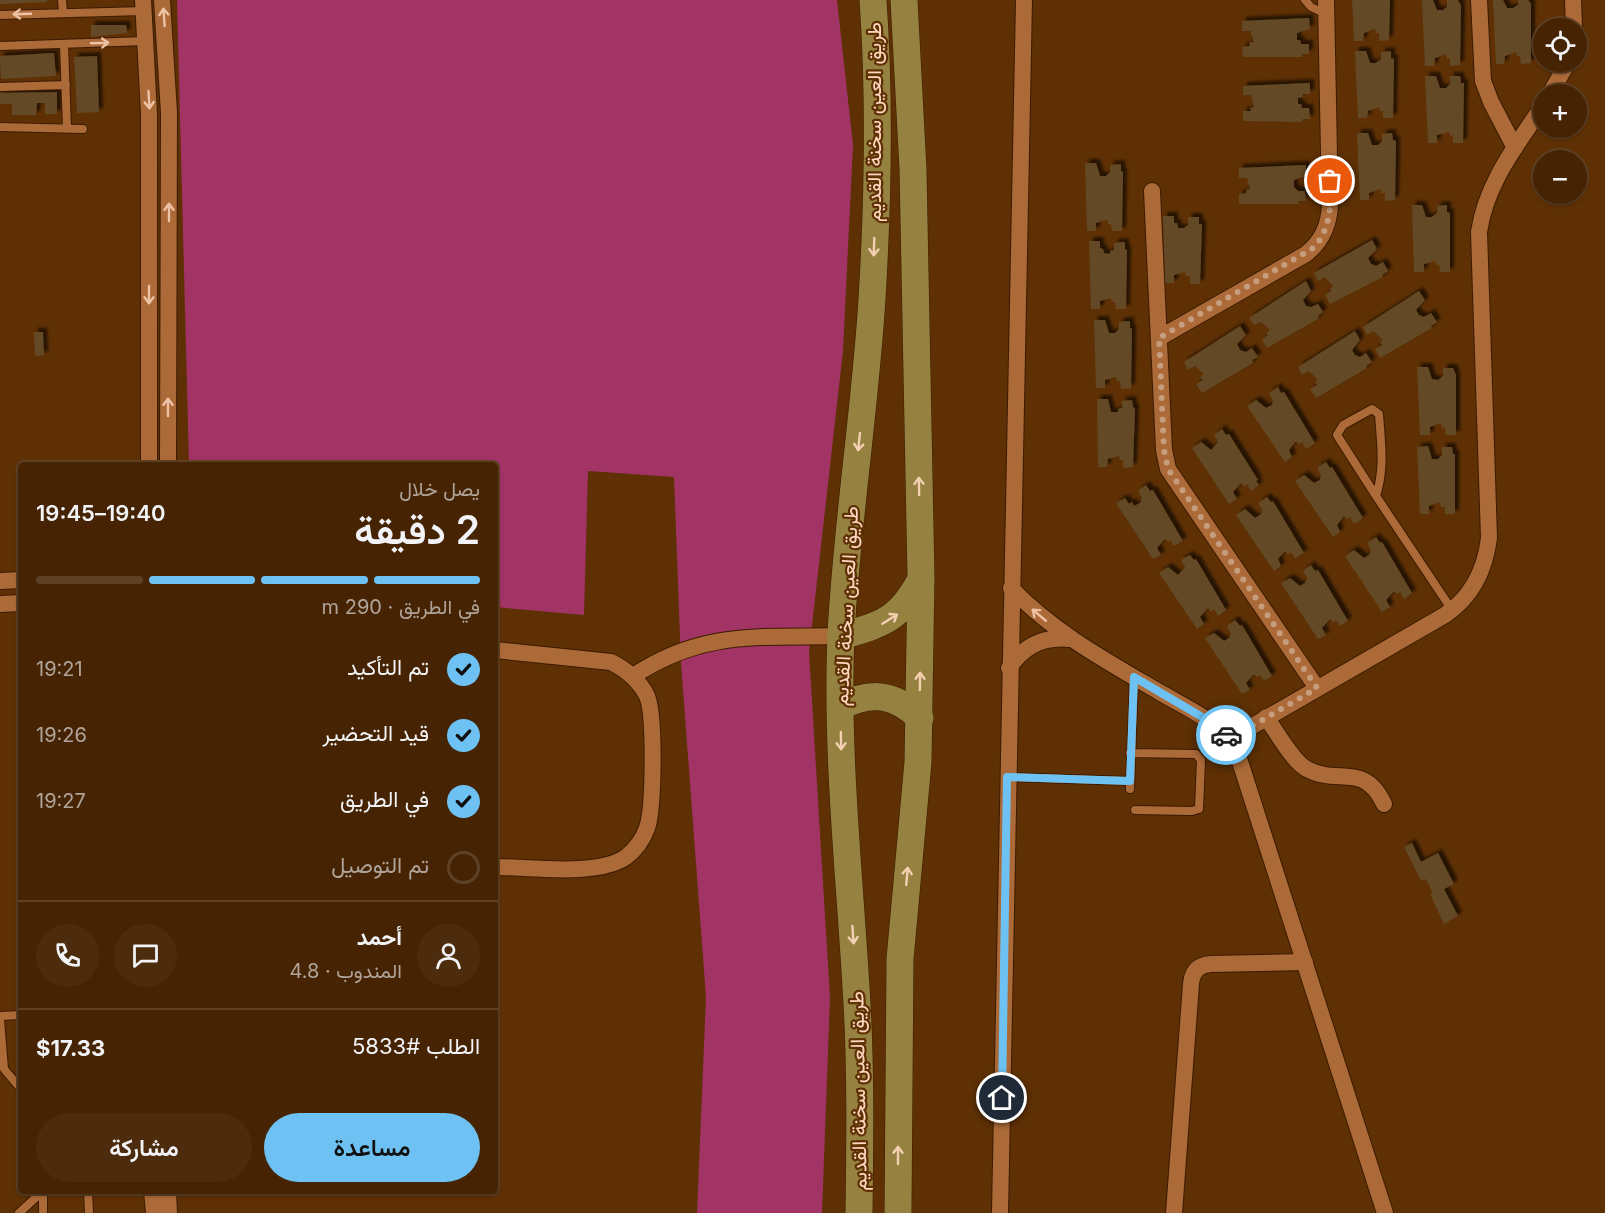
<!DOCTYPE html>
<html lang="ar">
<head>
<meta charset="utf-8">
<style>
	body { margin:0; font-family:Inter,Vazirmatn,sans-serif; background:#4d2c0d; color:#f1f3f6; direction:rtl; height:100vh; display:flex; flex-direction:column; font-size:22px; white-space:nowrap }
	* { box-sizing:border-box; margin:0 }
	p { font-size:20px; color:#b0a49a }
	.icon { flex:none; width:33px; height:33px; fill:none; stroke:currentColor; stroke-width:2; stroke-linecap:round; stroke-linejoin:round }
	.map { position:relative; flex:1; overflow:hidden; direction:ltr }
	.side { position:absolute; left:18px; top:462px; width:480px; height:732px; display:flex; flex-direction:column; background:#462403; border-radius:6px; box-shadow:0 2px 4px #0004,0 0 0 2px #5e4125; direction:rtl }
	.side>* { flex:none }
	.tools { position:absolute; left:1533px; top:18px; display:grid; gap:12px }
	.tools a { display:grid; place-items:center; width:54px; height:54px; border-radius:50%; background:#462403; box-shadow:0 2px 4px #0004,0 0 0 2px #5e4125; font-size:30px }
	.pin { position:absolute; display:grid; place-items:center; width:51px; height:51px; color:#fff; margin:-26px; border:3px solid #fff; border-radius:50%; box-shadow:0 2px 6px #0007 }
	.courier { position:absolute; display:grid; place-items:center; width:60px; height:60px; margin:-30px; border:4px solid #6ec2f3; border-radius:50%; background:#fff; color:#222; box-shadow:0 2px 8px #0007 }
	.overview em { font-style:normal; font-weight:600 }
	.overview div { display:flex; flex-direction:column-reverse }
	.overview { display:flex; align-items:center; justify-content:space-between; height:102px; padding:0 18px }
	h1 { font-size:39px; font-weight:600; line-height:45px }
	.bar { display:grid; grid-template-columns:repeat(4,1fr); gap:9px 6px; align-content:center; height:72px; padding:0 18px }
	.bar i { height:8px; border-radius:4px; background:#5e4125 }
	.bar .active { background:#6ec2f3 }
	.bar p { grid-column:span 4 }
	.line { display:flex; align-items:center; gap:15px; padding:0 18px; border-top:2px solid #5e4125 }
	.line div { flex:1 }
	.round { display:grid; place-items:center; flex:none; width:63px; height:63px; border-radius:32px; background:#4d2c0d }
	ol { padding:0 18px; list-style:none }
	li { display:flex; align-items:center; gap:18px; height:66px }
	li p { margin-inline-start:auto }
	li .icon { padding:6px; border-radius:50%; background:#6ec2f3; color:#111; stroke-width:4 }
	li:last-child { color:#b0a49a }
	li i { width:33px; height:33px; border:3px solid #5e4125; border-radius:50% }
	.action { display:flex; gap:12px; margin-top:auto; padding:12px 18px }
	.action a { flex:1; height:69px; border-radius:36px; background:#6ec2f3; color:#111; font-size:24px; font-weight:600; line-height:69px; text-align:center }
	.action a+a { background:#4d2c0d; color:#f1f3f6 }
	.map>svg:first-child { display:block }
	.green { fill:#a23365 }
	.building { fill:#634a25; filter:url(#shadow) }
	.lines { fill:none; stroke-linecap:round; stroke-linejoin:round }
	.lane-casing { stroke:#3b1b00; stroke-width:10 }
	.street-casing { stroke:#3b1b00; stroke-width:18 }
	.primary-casing { stroke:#3b1b00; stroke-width:28 }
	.lane { stroke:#ac6a38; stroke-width:8 }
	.street { stroke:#ac6a38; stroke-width:16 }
	.primary { stroke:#958140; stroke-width:27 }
	.oneway { stroke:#eec3a5 }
	.oneway2 { stroke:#f4d0b3 }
	.done { stroke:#c69e7e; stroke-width:6; stroke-dasharray:0 10.8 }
	.route { stroke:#6ec2f3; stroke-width:8 }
	.labels { text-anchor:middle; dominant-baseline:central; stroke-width:4.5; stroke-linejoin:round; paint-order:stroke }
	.street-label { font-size:20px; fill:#fed9c0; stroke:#5e3004 }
</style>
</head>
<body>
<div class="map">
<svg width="1605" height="1213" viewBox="0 0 1605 1213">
	<defs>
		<filter id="shadow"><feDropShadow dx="4" dy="-4" stdDeviation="1.5" flood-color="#0009"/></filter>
	</defs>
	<rect width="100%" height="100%" fill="#5e3004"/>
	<path class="green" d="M177,0h660l16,145 -10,206 -34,301 21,346 -8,215h-125l9,-216 -25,-334 -7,-186 -86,-6 -4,144 -89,-8v-142h-306z"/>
	<path class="building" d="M0,0h47v2l-47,2z
		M1352,0h38l-1,40 -10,1v-8h-3l-1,-4 -11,4 -1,8h-9z
		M1422,0h11l4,10h6l4,-3v-7h11l3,6 -1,59 -10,1v-8l-3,1 -1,-5 -11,4 -1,8h-9z
		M1493,0h10l4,8h6l5,-3v-5h10l3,4v59l-10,1 -1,-8h-3l-1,-4 -11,4 -1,8h-8z
		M1309,18l1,11 -13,4v7h3l1,4h8v10h-7v3h-59l-1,-10 8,-1 -1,-3 5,-1 -4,-11h-8v-10z
		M91,25h35l1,8 -36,4z
		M1355,51h11l4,12h6l5,-4v-7l10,-1v7l3,1 -1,59h-10v-7h-3l-1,-4 -11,4 -1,7h-9z
		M54,53l2,23 -55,3 -1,-23z
		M97,56l2,56 -22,1 -3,-56z
		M1425,76h11l4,12h6l4,-4v-8h10l1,7h3l-1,60h-10v-8l-3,1 -1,-4 -12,3v8h-9z
		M1310,83v11h-7v3l-5,1v6h3l1,4h7l1,11h-7l-1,3 -59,-1v-10h8l-1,-3 4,-1 -3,-12h-8v-9z
		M57,92v22h-12v-11h-8l-1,12h-24v-11h-12v-11z
		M1357,133h11l4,12h6l4,-4v-7l10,-1 1,7 3,1 -1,59 -10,1v-8h-4v-4l-12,4v7h-9z
		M1085,163h11l4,13h6l4,-4v-7l11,-1v7l2,1 -1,59h-10l-1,-7h-3l-1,-4 -11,3v8h-9z
		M1306,165v11l-12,4v7l4,4h7l1,10h-7l-1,3h-59v-10l7,-1v-3l4,-1 -3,-11h-8v-10z
		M1412,205h10l4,12h6l5,-4v-7l10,-1v7l3,1v59h-10l-1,-7h-3l-1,-4 -11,3v8h-10z
		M1163,216h11v7h3l1,5h6l4,-3v-8h11v7h3l-2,60h-10v-8h-4l-1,-4 -11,3v8h-9z
		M1372,240l5,9 -9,9 3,6 5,2 7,-4 5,9 -6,4 1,2 -53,27 -5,-9 6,-4 -1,-2 3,-3 -8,-9 -7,4 -4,-8z
		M1089,241h11v7l3,1 1,4 6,1v-3l4,-1v-7l11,-1v7l2,1 -1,59h-10l-1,-7h-3l-1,-4 -11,3v8h-9z
		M1306,281l5,10 -8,9 3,6 5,1 7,-3 5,8 -5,4v3l-51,29 -5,-8 6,-5 -2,-2 4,-3 -9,-8 -7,3 -5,-7z
		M1419,291l6,9 -9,10 3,5 5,2 7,-4 6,9 -6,4 1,2 -52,30 -5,-9 7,-4 -2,-3 3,-2 -9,-9 -7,4 -4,-8z
		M1094,320h11l4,13h6l4,-4v-7l11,-1v7l2,1 -1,59 -10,1 -1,-8h-3l-1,-4 -11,3v8h-9z
		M1240,326l6,9 -9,9 3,6 6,2 6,-4 6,9 -6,3 1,3 -51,30 -6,-9 7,-4 -3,-3 4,-3 -9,-8 -7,4 -4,-8z
		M1355,331l5,9 -8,10 3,5 5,2 6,-4 6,9 -6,4 1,2 -51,30 -6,-9 7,-4 -2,-3 3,-2 -9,-9 -7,4 -4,-8z
		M34,332h9l1,23 -9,1z
		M1417,367h11l4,12 6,1 5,-4v-8h10l3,7v60h-10l-1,-8 -3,1 -1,-5 -11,4v8h-10z
		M1278,387l3,6 3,-1 31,51 -9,6 -4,-7 -3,2 -3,-3 -7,9 3,7 -7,5 -38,-56 9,-6 10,8 6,-3 1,-5 -4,-7z
		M1097,399h11l3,13h7v-3l4,-1v-7l10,-1 1,7 2,1 -2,59 -10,1v-8h-3l-1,-4 -11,3 -1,8h-9z
		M1222,429l4,6 3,-1 29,46 -2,1 3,4 -8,6 -4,-7 -3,2 -3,-3 -8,9 4,7 -8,5 -37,-56 9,-6 10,8 7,-8 -4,-7z
		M1428,446l4,13h6l4,-4v-8h10l1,7h2v60h-10v-7h-4l-1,-5 -11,4v8h-9l-3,-67z
		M1326,462l4,6 2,-1 31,51 -9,6 -4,-7 -3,2 -3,-3 -7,9 3,7 -7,5 -38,-56 9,-6 10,8 6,-3 1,-5 -4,-7z
		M1146,485l4,6 3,-1 30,51 -9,5 -4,-6 -2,2 -3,-3 -8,9 4,7 -8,4 -37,-56 9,-5 4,6 3,-2 2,4 6,-3 2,-5 -4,-7z
		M1267,497l4,5 2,-1 31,52 -9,5 -4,-6 -3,2 -3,-3 -7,8 3,7 -7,5 -38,-56 9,-6 10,9 6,-4 1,-5 -4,-6z
		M1376,537l4,6 2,-1 30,51 -8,6 -4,-7 -3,2 -3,-3 -8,9 4,7 -8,5 -37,-56 9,-6 10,8 5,-3 2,-5 -4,-7z
		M1190,555l4,5 2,-1 30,51 -8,6 -4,-7 -3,3 -3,-4 -8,9 4,7 -7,5 -38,-56 9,-6 10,8 7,-8 -4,-7z
		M1311,565l4,6 3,-1 30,51 -8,5 -4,-6 -3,2 -3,-3 -8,9 4,7 -8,4 -37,-56 9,-5 10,8 5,-3 2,-5 -4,-7z
		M1235,620l5,6 2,-1 30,51 -8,5 -4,-6 -3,2 -3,-3 -8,9 4,7 -8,4 -37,-56 9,-5 10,8 5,-3 2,-5 -4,-7z
		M1412,843l9,19 17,-9 16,31 -10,5 14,27 -14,8 -14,-30 3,-1 -7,-14 -5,2 -17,-34z"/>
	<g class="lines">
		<g class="lane-casing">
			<path id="lane" d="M62,0l1,13
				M1305,0l6,7 15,7
				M0,15l144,-4
				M64,44l3,85
				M0,46l146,-5
				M0,87l66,-2
				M0,127l83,2
				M1372,409l7,5c2,29 6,54 -3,82l-39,-61 6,-10z
				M1376,496l76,114
				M1130,753l66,1 5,6 -2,49 -7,2 -57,-1
				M1007,777l123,4
				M1130,789l4,-112
				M0,1016l21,-1
				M0,1019l4,50 17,20
				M43,1191v22
				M88,1191l1,22
				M19,1213l24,-22"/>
		</g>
		<g class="street-casing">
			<path id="street" d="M143,0l6,114v351
				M162,0l7,113 -1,352
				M1479,0l4,81 8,21 24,46
				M1573,0l1,28
				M1550,94l18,-32
				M1152,191l12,259 4,19 149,219
				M1159,338l147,-84c16,-13 23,-28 24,-49l-4,-205
				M0,581l21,-1
				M1011,588c43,45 97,74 150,105 26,15 56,28 74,53l150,467
				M0,604l21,-1
				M495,650l116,12c16,8 28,18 36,34 8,19 7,112 0,132 -4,11 -12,22 -21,29 -29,20 -96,10 -131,10
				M1009,668c15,-23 35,-32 61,-29
				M633,676c71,-47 128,-38 208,-40
				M1266,717c10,14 27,45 41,52 31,17 57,-8 77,35
				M1230,739l215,-124c27,-18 40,-45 44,-77l-10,-306c7,-49 38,-87 65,-128
				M152,1191l2,22
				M168,1191l1,22
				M1000,1213l24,-1213
				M1174,1213l17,-229c1,-12 7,-19 20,-20l94,-2"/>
		</g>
		<g class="primary-casing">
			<path id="primary" d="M841,636c43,-12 59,-17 80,-57
				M840,707c31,-17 55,-13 80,11
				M859,1213c1,-75 2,-151 -3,-226 -7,-118 -20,-235 -15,-354 6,-111 24,-222 31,-334 6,-99 8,-200 1,-299
				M898,1213l2,-254 18,-197 3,-184 -8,-409 -9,-169"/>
		</g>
		<use href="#lane" class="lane"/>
		<use href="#street" class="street"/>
		<use href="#primary" class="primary"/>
	</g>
	<defs><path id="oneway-shaft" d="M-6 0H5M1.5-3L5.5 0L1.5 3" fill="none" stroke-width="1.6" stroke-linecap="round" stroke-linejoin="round" transform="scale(1.5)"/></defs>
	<g class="oneway">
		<use href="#oneway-shaft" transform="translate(22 14) rotate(178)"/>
		<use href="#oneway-shaft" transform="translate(164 17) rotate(-94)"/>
		<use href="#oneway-shaft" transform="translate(100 43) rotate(-2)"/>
		<use href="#oneway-shaft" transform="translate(149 100) rotate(87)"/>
		<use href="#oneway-shaft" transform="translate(169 212) rotate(-90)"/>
		<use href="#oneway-shaft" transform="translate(149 295) rotate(90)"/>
		<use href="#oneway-shaft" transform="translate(168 407) rotate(-90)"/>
		<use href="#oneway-shaft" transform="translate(1039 615) rotate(-140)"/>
	</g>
	<g class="oneway2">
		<use href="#oneway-shaft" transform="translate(874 247) rotate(92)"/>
		<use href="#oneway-shaft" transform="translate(859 442) rotate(96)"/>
		<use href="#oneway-shaft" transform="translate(919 486) rotate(-91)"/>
		<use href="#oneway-shaft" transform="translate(890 619) rotate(-32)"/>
		<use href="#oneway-shaft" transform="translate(920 681) rotate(-89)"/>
		<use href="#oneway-shaft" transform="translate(841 741) rotate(89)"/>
		<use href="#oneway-shaft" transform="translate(907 876) rotate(-85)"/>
		<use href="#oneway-shaft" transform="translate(853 935) rotate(86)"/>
		<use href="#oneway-shaft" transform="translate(898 1155) rotate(-90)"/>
	</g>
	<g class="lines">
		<path class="done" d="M1226,735l4,4 87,-51 -149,-219 -4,-19 -5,-112 156,-91c16,-21 16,-41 15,-66"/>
		<path class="route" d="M1002,1098l5,-321 123,4 4,-104 80,47 12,11"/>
	</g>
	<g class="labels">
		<g class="street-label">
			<text transform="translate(874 122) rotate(-90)">طريق العين سخنة القديم</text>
			<text transform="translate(846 606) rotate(-87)">طريق العين سخنة القديم</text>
			<text transform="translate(858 1091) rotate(-91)">طريق العين سخنة القديم</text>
		</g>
	</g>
</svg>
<div class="tools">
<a><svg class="icon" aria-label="locate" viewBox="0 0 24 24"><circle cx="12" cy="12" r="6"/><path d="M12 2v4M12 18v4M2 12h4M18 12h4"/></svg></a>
<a>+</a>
<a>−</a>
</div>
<div class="pin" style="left:1330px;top:181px;background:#ea580c"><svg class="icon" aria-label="bag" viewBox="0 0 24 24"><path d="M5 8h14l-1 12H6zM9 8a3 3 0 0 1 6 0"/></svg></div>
<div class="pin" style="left:1002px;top:1098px;background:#1f2937"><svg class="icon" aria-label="home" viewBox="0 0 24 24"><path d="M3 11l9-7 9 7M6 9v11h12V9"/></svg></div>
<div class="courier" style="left:1226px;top:735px"><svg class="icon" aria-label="car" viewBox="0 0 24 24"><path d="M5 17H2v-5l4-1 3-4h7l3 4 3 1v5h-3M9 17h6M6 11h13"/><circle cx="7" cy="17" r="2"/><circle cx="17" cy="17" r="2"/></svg></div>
<section class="side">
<div class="overview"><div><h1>2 دقيقة</h1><p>يصل خلال</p></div><em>19:40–19:45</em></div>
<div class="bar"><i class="active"></i><i class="active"></i><i class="active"></i><i></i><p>في الطريق · 290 m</p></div>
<ol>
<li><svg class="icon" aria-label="check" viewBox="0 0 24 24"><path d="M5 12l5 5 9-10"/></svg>تم التأكيد<p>19:21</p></li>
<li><svg class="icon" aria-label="check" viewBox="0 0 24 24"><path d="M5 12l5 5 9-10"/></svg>قيد التحضير<p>19:26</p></li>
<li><svg class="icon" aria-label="check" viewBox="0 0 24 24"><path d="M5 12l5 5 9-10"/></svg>في الطريق<p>19:27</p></li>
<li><i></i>تم التوصيل</li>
</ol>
<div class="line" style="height:108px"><a class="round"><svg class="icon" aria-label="person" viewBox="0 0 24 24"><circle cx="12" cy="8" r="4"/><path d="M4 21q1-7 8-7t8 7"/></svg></a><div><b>أحمد</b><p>المندوب · 4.8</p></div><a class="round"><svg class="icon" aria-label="chat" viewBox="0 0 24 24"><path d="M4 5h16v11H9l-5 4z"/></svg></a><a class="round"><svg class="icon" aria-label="phone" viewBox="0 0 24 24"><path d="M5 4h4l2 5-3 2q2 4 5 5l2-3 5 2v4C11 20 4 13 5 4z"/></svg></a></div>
<div class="line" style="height:78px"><div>الطلب #5833</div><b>$17.33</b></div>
<div class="action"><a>مساعدة</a><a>مشاركة</a></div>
</section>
</div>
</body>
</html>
